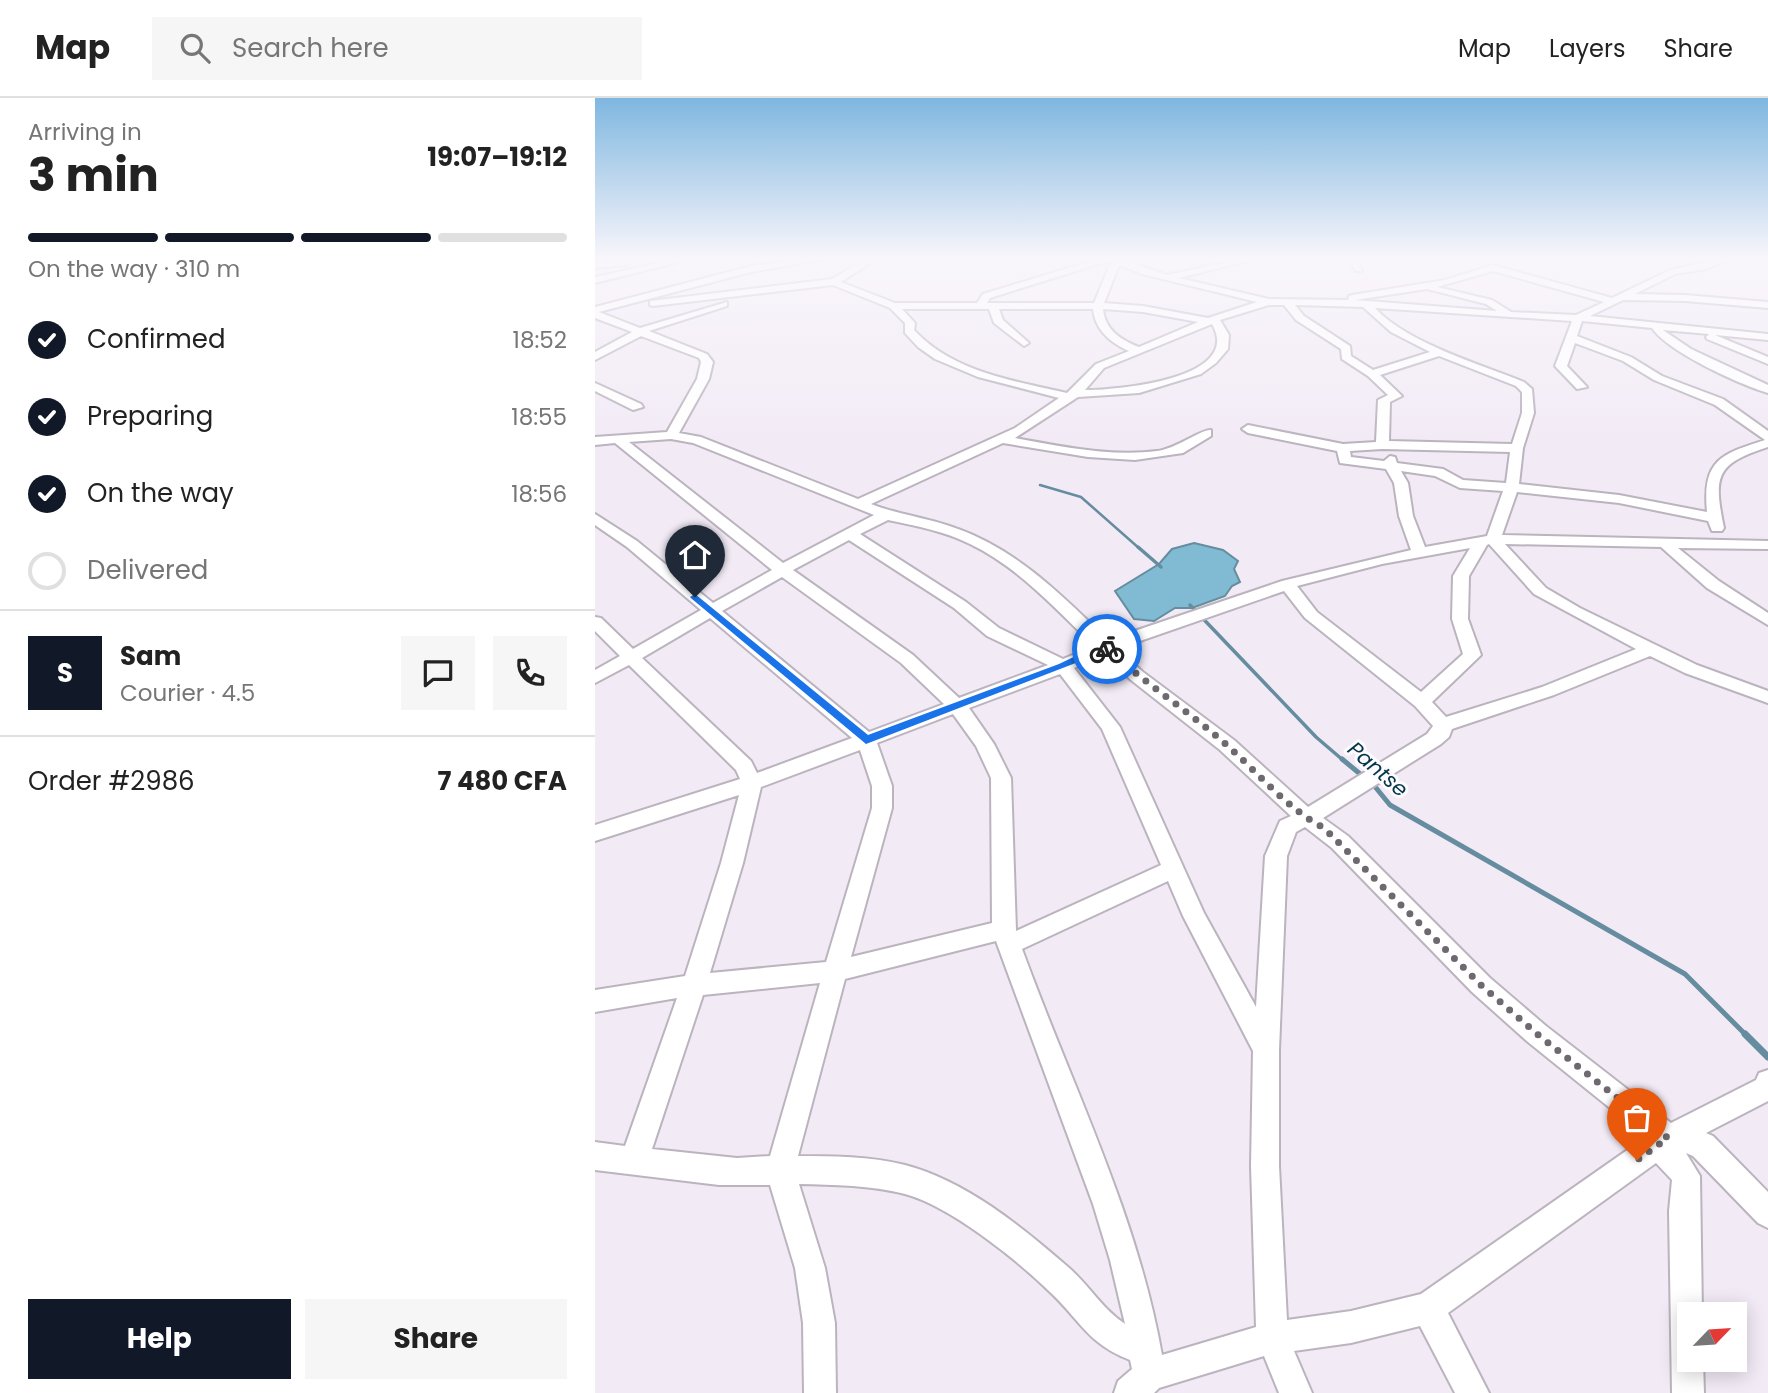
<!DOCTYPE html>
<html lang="en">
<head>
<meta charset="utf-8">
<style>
	body { margin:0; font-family:Poppins,sans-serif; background:#f6f6f6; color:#222; height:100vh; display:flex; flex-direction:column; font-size:26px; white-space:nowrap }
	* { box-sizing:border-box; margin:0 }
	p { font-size:23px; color:#767676 }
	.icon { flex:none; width:38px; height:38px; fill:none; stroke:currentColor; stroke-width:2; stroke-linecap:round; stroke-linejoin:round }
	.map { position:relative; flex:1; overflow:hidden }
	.panel { display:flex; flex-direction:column; background:#fff; width:595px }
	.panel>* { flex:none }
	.needle { width:46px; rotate:65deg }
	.fabs { position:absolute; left:1082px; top:1204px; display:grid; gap:14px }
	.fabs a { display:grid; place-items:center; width:70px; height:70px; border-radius:0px; background:#fff; box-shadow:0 4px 18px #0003; font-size:35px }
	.pin { position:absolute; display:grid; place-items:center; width:60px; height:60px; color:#fff; margin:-72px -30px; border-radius:50% 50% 50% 0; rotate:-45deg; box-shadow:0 0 7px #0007 }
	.pin .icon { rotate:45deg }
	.courier { position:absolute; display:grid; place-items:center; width:70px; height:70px; margin:-35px; border:5px solid #1a73e8; border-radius:50%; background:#fff; color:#222; box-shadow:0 2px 9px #0007 }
	.summary em { font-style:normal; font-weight:700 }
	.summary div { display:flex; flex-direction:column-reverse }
	.summary { display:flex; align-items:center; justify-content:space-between; height:119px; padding:0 28px }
	h1 { font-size:46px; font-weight:700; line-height:52px }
	.bar { display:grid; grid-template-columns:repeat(4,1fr); gap:10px 7px; align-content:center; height:84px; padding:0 28px }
	.bar i { height:9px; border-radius:5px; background:#e0e0e0 }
	.bar .current { background:#111827 }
	.bar p { grid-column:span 4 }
	.line { display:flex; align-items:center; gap:18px; padding:0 28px; border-top:2px solid #e0e0e0 }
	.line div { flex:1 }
	.round { display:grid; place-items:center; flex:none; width:74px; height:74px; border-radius:0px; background:#f6f6f6 }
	ol { padding:0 28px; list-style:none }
	li { display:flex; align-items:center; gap:21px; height:77px }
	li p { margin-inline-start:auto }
	li .icon { padding:7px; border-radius:50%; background:#111827; color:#fff; stroke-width:4 }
	li:last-child { color:#767676 }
	li i { width:38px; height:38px; border:4px solid #e0e0e0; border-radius:50% }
	.button { display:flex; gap:14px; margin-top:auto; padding:14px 28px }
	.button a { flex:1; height:80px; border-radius:0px; background:#111827; color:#fff; font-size:28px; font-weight:700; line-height:80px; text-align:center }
	.button a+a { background:#f6f6f6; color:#222 }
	header { display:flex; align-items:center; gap:42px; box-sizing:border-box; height:98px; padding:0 35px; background:#fff; border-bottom:2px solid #e0e0e0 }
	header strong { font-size:33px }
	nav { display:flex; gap:38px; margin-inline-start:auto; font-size:24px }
	.search { width:490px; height:63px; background:#f6f6f6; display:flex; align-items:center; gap:18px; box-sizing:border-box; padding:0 24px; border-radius:0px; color:#767676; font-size:26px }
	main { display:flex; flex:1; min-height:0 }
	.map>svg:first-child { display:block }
	.water { fill:#81bbd3; stroke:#668d9f; stroke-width:2 }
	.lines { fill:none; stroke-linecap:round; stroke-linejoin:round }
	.stream-far3 { stroke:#668d9f; stroke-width:2.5 }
	.stream-far2 { stroke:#668d9f; stroke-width:3.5 }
	.stream-far1 { stroke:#668d9f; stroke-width:5 }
	.stream { stroke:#668d9f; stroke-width:7 }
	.minor-casing { stroke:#bbb3be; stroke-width:4 }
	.minor { fill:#fff; fill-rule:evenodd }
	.route { fill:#1a73e8 }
	.done { stroke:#6d696f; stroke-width:7; stroke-dasharray:0 12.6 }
	.labels { text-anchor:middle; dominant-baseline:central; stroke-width:6; stroke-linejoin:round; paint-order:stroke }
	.water-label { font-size:21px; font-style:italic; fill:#003647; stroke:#fdfafe }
</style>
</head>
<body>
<header>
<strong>Map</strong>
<div class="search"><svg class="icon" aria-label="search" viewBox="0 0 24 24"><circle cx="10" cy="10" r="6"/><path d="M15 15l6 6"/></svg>Search here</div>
<nav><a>Map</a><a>Layers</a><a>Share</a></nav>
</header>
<main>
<section class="panel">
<div class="summary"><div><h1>3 min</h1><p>Arriving in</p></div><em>19:07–19:12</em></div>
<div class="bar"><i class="current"></i><i class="current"></i><i class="current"></i><i></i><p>On the way · 310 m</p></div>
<ol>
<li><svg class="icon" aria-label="check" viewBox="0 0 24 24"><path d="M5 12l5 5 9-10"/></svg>Confirmed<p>18:52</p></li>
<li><svg class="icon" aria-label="check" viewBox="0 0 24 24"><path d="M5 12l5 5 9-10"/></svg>Preparing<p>18:55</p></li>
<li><svg class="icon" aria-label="check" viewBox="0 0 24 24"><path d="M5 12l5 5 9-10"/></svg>On the way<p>18:56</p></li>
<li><i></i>Delivered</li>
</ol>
<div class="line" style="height:126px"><b class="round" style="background:#111827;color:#fff">S</b><div><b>Sam</b><p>Courier · 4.5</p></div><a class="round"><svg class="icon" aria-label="chat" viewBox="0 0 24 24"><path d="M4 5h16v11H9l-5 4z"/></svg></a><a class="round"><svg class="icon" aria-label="phone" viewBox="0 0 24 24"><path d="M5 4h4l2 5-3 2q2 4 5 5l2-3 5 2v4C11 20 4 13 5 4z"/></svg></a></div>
<div class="line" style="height:91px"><div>Order #2986</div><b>7 480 CFA</b></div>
<div class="button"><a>Help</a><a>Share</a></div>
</section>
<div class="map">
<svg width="1173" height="1295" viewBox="0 0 1173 1295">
	<rect width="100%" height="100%" fill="#f2ebf6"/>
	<path class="water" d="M599,445l29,7 15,11 -4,8 6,13 -8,4 -7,10 -33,12h-17l-21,13 -20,-2 -19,-28 44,-27 13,-15z"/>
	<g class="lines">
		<path class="stream-far3" d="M445,387l41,12 59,52"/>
		<path class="stream-far2" d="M543,449l23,20
			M595,507l126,132 28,24"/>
		<path class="stream-far1" d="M747,661l23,19
			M777,685l18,22 295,169 62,62"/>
		<path class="stream" d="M1150,936l23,23"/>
		<g class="minor-casing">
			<path id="minor" d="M82,161h14l-96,24v-6z
				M211,161h20l-75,13 -152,40 41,16 87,-26v4l-78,25 58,23 6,8 -4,17 -30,54 22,4 157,62 157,-71 44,-30 -81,-21 -43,-18 -17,-12 -13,-14v-10l-15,-15 -57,-23 -180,21 -3,-1v-4l182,-22 34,-20h10l-35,23 54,21h82l6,-9 115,-35h23l46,16 74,-16h14l-76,19 90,21 79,1 1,-4 3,-1 93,-15 48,-15 119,33 58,-28 49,-11h12l-25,10 -31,5 -40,20 50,1 83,7v6l-83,-7 -62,-1 -33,16 178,18v6l-53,-5 53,22v7l-61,-25 -1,-2 3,-3 -46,-4 28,19 77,36v8c-29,-9 -100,-41 -116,-65l-70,-7 -5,15 54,21 31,19 61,23 45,32v16c-52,17 -55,28 -44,81l-2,3h-10l-4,-10 -89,-18 -102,-11 -15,43 266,6v8l-90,-1 41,33 49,32v12l-61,-37 -46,-41 -156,-3 41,44 34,20 117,57 71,26v12l-83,-30 -35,-17 -96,39 -102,34 -3,8 -8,7 -118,74 25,18 142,142 56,48 125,97 85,-43 3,-7 9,-3v31l-62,32 7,3 55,56v36l-10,-5 -65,-67 -7,-3 14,23 2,138h-13v46h14l1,33h-32l-3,-182 3,-31 -16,-17 -208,150 41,80h-34l-35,-67 -69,17 -57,8 18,42h-33l-15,-37 -105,32 -5,5h-40l4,-12 14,-12 -2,-9c-43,-17 -49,-39 -80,-68 -34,-33 -100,-86 -145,-98 -35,-9 -71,-9 -106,-10l26,84 10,55 1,70h-32l-1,-70 -8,-55 -25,-83h-51l-124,-15v-28l30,4 52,-148 -82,14v-22l90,-14 36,-113 18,-68 -144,46v-16l145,-46 -4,-9 -107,-105 -34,18v-13l25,-14 -25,-25v-14l6,1 32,31 68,-39 -74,-63 -32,-22v-11l42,27 76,62 59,-33 -157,-127 -20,2v-8l72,-5 30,-53 4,-17 -2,-4 -58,-22 -46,24v-8l37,-20 -37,-14v-11l156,-41zM513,163l3,1 -17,41h-107l3,-5zM524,167l23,9 115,28 -49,16 -65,-12 -39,-3zM898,173l111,31 -28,13 -65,-3 -19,-12 -55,-13zM832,191l59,15 11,7 -142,-11zM674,207h15l12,15 45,29 1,10 26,17 20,19 -10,5 -2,42 -33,2 -95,-19 -6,4 6,4 89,18 3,12 46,6 8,14 5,33 12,34 -129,31 -174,59c-45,-43 -89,-89 -150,-111 -28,-11 -59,-14 -87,-25l132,-61 85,14 47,3 48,-7 28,-17v-6c-10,-1 -35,19 -54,21 -47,6 -97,-5 -142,-13l63,-41 61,-4 62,-19 15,-11 12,-14 1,-14 -9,-15zM700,207l68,2 28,25 39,20 -57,18 -22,-14 -1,-10 -46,-30zM780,210l197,13 -17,45 22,23 10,-2 -20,-21 8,-23 48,18 31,19 61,25 50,35c-44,14 -63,20 -58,72l-88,-17 -100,-11 4,-36 11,-35 -2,-24 -8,-7c-44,-18 -117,-39 -149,-74zM307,211h87l5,14 30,23 5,-3 -26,-23 -4,-11h94c2,21 18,34 36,42l-33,13 -29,29c-53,-12 -114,-21 -153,-63l1,-7zM508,211l40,3 55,10 -59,25c-18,-7 -34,-17 -36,-38zM617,226c32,55 -95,66 -127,66l19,-22zM844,258l77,30 6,6v21l-10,31 -123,-3 1,-39 12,-6 -22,-21zM76,341l22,4 181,72 -91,48 -154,-121zM787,351l128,3 -4,31 -43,-3 -20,-11 -46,-6 -2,-6 -5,-1 -6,5 -33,-4 -1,-6zM806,373l34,5 25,12 43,3 -16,45 -62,11 -12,-31 -5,-33zM293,422c28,6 56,11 82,24 48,23 86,65 124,102l-31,13 -64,-31 -33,-26 -106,-68zM254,442l105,68 33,28 61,29 -89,33 -46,-43 -120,-85zM894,446l45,50 102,55 -94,38 -96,30 -14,-15 49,-47 -13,-36 1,-43 18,-31zM875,450l-17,28 -1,43 11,35 -42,38 -104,-80 -20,-26 85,-22zM187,479l119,86 43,41 -75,28 -147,-121zM689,493l21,27 110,88 18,20 -6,8 -119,73 -74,-67 -91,-68 -26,-23zM115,520l142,120 -95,35 -6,-12 -109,-103zM508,556l28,26 89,70 71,66 -11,5 -15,35 -9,151 -52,-94 -84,-186 -46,-59zM465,576l42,55 59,136 -145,66 -5,-153 -17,-34 -25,-36zM358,616l23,32 15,32 1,145 -141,34 41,-149v-22l-15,-43zM265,652l12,36v22l-46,154 -116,11 33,-110 18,-76zM710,729l27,21 140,144 56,50 118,95 -225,157 -70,17 -64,9 -8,-154v-116l8,-194 9,-24zM573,783l15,35 70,135 -2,115 5,161 -94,28c-25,-142 -91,-271 -140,-406zM401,843l97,263 17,56 15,64c-23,-15 -36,-39 -57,-57 -46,-40 -102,-86 -163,-102 -35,-9 -72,-9 -107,-9l47,-177zM225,885l-50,173 -33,2 -85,-9 51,-154z
				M754,161h8l5,12h-6z
				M34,162v4l-3,1 -31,3v-6z
				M0,285l46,21 2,3 -10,3 -38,-19z"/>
		</g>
		<use href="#minor" class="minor"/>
	</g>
	<linearGradient id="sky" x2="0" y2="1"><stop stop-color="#7fb7e0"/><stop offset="0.47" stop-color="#f9f6fb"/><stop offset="1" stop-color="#f9f6fb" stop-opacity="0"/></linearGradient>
	<rect width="1173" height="342" fill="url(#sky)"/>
	<path class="route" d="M100,496l173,141 191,-71 42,-20h8l3,5 -246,95 -174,-145 -2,-2z"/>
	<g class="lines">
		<path class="done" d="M512,551c39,35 83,63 122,98 31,28 59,62 95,81l157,157 56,49 131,104 -31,22"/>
	</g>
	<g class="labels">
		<g class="water-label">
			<text transform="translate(783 671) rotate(41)">Pantse</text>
		</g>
	</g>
</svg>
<div class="fabs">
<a><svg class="needle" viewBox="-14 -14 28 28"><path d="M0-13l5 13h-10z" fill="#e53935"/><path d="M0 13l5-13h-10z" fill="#767676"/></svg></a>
</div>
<div class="pin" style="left:1042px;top:1062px;background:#ea580c"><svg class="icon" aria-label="bag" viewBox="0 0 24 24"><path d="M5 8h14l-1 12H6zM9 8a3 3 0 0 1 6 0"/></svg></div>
<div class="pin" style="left:100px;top:499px;background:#1f2937"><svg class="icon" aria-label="home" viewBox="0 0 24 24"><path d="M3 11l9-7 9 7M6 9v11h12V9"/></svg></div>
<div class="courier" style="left:512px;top:551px"><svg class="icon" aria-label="bike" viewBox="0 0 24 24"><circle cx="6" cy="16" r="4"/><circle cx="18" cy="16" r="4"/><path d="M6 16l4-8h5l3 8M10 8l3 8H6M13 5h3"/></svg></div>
</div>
</main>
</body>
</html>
